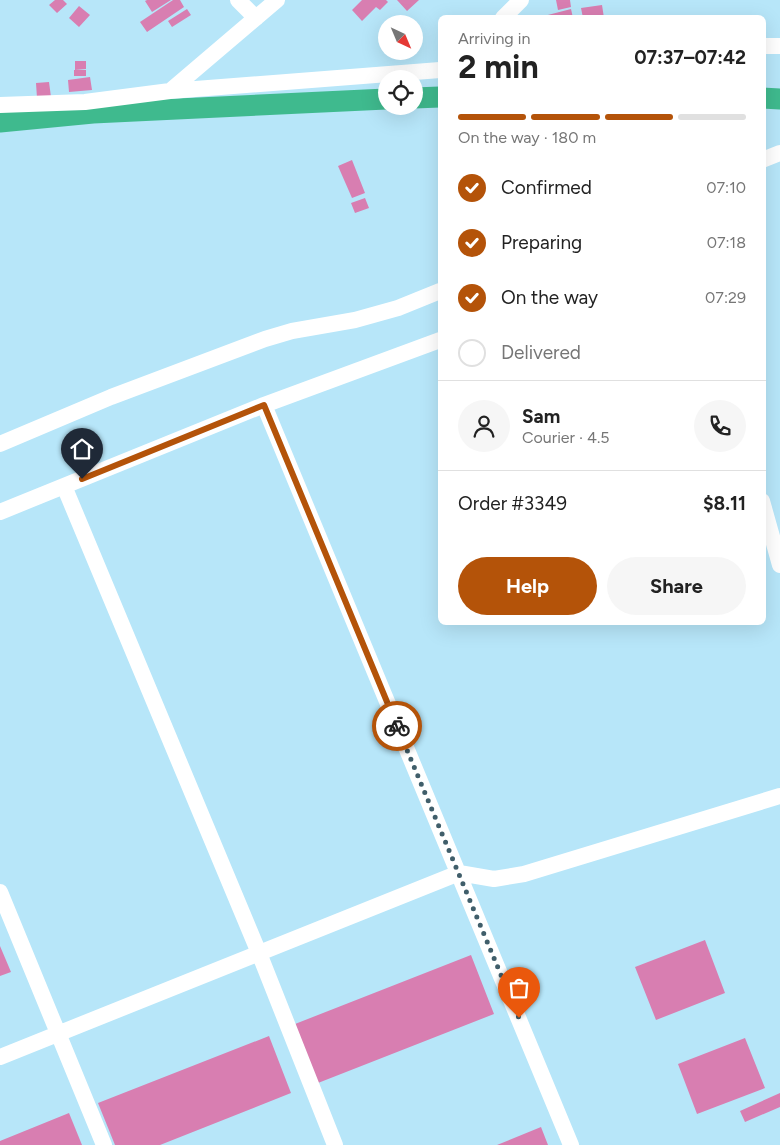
<!DOCTYPE html>
<html lang="en">
<head>
<meta charset="utf-8">
<style>
	body { margin:0; font-family:Figtree,sans-serif; background:#f6f6f6; color:#222; height:100vh; display:flex; flex-direction:column; font-size:19px; white-space:nowrap }
	* { box-sizing:border-box; margin:0 }
	p { font-size:16px; color:#767676 }
	.icon { flex:none; width:28px; height:28px; fill:none; stroke:currentColor; stroke-width:2; stroke-linecap:round; stroke-linejoin:round }
	.map { position:relative; flex:1; overflow:hidden }
	.panel { position:absolute; left:438px; top:15px; width:328px; height:610px; display:flex; flex-direction:column; background:#fff; border-radius:8px; box-shadow:0 5px 20px #0002 }
	.panel>* { flex:none }
	.needle { width:32px; rotate:136deg }
	.controls { position:absolute; left:378px; top:15px; display:grid; gap:10px }
	.controls a { display:grid; place-items:center; width:45px; height:45px; border-radius:50%; background:#fff; box-shadow:0 5px 20px #0002; font-size:25px }
	.pin { position:absolute; display:grid; place-items:center; width:42px; height:42px; color:#fff; margin:-51px -21px; border-radius:50% 50% 50% 0; rotate:-45deg; box-shadow:0 0 5px #0007 }
	.pin .icon { rotate:45deg }
	.courier { position:absolute; display:grid; place-items:center; width:50px; height:50px; margin:-25px; border:4px solid #b45309; border-radius:50%; background:#fff; color:#222; box-shadow:0 1px 6px #0007 }
	.overview em { font-style:normal; font-weight:700 }
	.overview div { display:flex; flex-direction:column-reverse }
	.overview { display:flex; align-items:center; justify-content:space-between; height:85px; padding:0 20px }
	h1 { font-size:32px; font-weight:700; line-height:38px }
	.bar { display:grid; grid-template-columns:repeat(4,1fr); gap:8px 5px; align-content:center; height:60px; padding:0 20px }
	.bar i { height:6px; border-radius:4px; background:#e0e0e0 }
	.bar .current { background:#b45309 }
	.bar p { grid-column:span 4 }
	.line { display:flex; align-items:center; gap:12px; padding:0 20px; border-top:1px solid #e0e0e0 }
	.line div { flex:1 }
	.round { display:grid; place-items:center; flex:none; width:52px; height:52px; border-radius:26px; background:#f6f6f6 }
	ol { padding:0 20px; list-style:none }
	li { display:flex; align-items:center; gap:15px; height:55px }
	li p { margin-inline-start:auto }
	li .icon { padding:5px; border-radius:50%; background:#b45309; color:#fff; stroke-width:4 }
	li:last-child { color:#767676 }
	li i { width:28px; height:28px; border:2px solid #e0e0e0; border-radius:50% }
	.action { display:flex; gap:10px; margin-top:auto; padding:10px 20px }
	.action a { flex:1; height:58px; border-radius:30px; background:#b45309; color:#fff; font-size:20px; font-weight:700; line-height:58px; text-align:center }
	.action a+a { background:#f6f6f6; color:#222 }
	.map>svg:first-child { display:block }
	.lines { fill:none; stroke-linecap:round; stroke-linejoin:round }
	.canal { stroke:#3fba8e; stroke-width:21 }
	.building { fill:#d87eb1 }
	.minor { stroke:#fff; stroke-width:16 }
	.done { stroke:#405e6a; stroke-width:5; stroke-dasharray:0 9 }
	.route { stroke:#b45309; stroke-width:6 }
</style>
</head>
<body>
<div class="map">
<svg width="780" height="1145" viewBox="0 0 780 1145">
	<rect width="100%" height="100%" fill="#b7e6f9"/>
	<g class="lines">
		<path class="canal" d="M414,98l26,-1
			M762,98l18,1
			M0,122l93,-9 293,-14"/>
	</g>
	<path class="building" d="M55,0h8l4,4 -10,9 -8,-8z
		M147,0h24l-19,12 -7,-11z
		M173,0h7l4,7 -37,25 -7,-10z
		M362,0h24l2,2 -8,8 -4,-3 -14,14 -10,-11z
		M397,0h22l-12,11z
		M556,0h14l1,7 -13,3z
		M602,5l2,13h-21l-2,-10z
		M79,6l11,9 -11,12 -10,-9z
		M187,9l4,6 -19,12 -4,-6z
		M571,9l2,9h-28l-1,-2z
		M75,61h11v8l-11,1z
		M74,70h12v6h-12z
		M90,77l2,13 -23,2 -1,-12z
		M49,82l2,15 -14,1 -1,-15z
		M352,160l13,33 -13,5 -14,-32z
		M365,198l4,10 -14,5 -4,-10z
		M705,940l20,53 -69,27 -21,-53z
		M0,946l11,26 -11,4z
		M471,955l23,59 -176,69 -23,-59z
		M269,1036l22,57 -131,52h-45l-17,-42z
		M745,1038l20,50 -68,26 -19,-50z
		M780,1093v14l-35,15 -5,-11z
		M69,1113l13,32h-82v-4z
		M541,1127l7,18h-51z"/>
	<g class="lines">
		<path class="minor" d="M238,0l18,18
			M503,18l18,-18
			M762,46h18
			M170,91l107,-91
			M0,105l85,-3 85,-11 270,-21
			M762,160l18,-7
			M264,405l307,740
			M0,444l111,-47 154,-58 27,-8 63,-11 43,-12 42,-17
			M64,486l195,467 76,192
			M762,501l18,64
			M0,512l264,-107 176,-65
			M0,892l104,253
			M0,1057l459,-184 35,6 30,-5 256,-78"/>
	</g>
	<g class="lines">
		<path class="done" d="M397,726l122,292"/>
		<path class="route" d="M82,479l182,-74 133,321"/>
	</g>
</svg>
<div class="controls">
<a><svg class="needle" viewBox="-14 -14 28 28"><path d="M0-13l5 13h-10z" fill="#e53935"/><path d="M0 13l5-13h-10z" fill="#767676"/></svg></a>
<a><svg class="icon" aria-label="locate" viewBox="0 0 24 24"><circle cx="12" cy="12" r="6"/><path d="M12 2v4M12 18v4M2 12h4M18 12h4"/></svg></a>
</div>
<div class="pin" style="left:519px;top:1018px;background:#ea580c"><svg class="icon" aria-label="bag" viewBox="0 0 24 24"><path d="M5 8h14l-1 12H6zM9 8a3 3 0 0 1 6 0"/></svg></div>
<div class="pin" style="left:82px;top:479px;background:#1f2937"><svg class="icon" aria-label="home" viewBox="0 0 24 24"><path d="M3 11l9-7 9 7M6 9v11h12V9"/></svg></div>
<div class="courier" style="left:397px;top:726px"><svg class="icon" aria-label="bike" viewBox="0 0 24 24"><circle cx="6" cy="16" r="4"/><circle cx="18" cy="16" r="4"/><path d="M6 16l4-8h5l3 8M10 8l3 8H6M13 5h3"/></svg></div>
<section class="panel">
<div class="overview"><div><h1>2 min</h1><p>Arriving in</p></div><em>07:37–07:42</em></div>
<div class="bar"><i class="current"></i><i class="current"></i><i class="current"></i><i></i><p>On the way · 180 m</p></div>
<ol>
<li><svg class="icon" aria-label="check" viewBox="0 0 24 24"><path d="M5 12l5 5 9-10"/></svg>Confirmed<p>07:10</p></li>
<li><svg class="icon" aria-label="check" viewBox="0 0 24 24"><path d="M5 12l5 5 9-10"/></svg>Preparing<p>07:18</p></li>
<li><svg class="icon" aria-label="check" viewBox="0 0 24 24"><path d="M5 12l5 5 9-10"/></svg>On the way<p>07:29</p></li>
<li><i></i>Delivered</li>
</ol>
<div class="line" style="height:90px"><a class="round"><svg class="icon" aria-label="person" viewBox="0 0 24 24"><circle cx="12" cy="8" r="4"/><path d="M4 21q1-7 8-7t8 7"/></svg></a><div><b>Sam</b><p>Courier · 4.5</p></div><a class="round"><svg class="icon" aria-label="phone" viewBox="0 0 24 24"><path d="M5 4h4l2 5-3 2q2 4 5 5l2-3 5 2v4C11 20 4 13 5 4z"/></svg></a></div>
<div class="line" style="height:65px"><div>Order #3349</div><b>$8.11</b></div>
<div class="action"><a>Help</a><a>Share</a></div>
</section>
</div>
</body>
</html>
